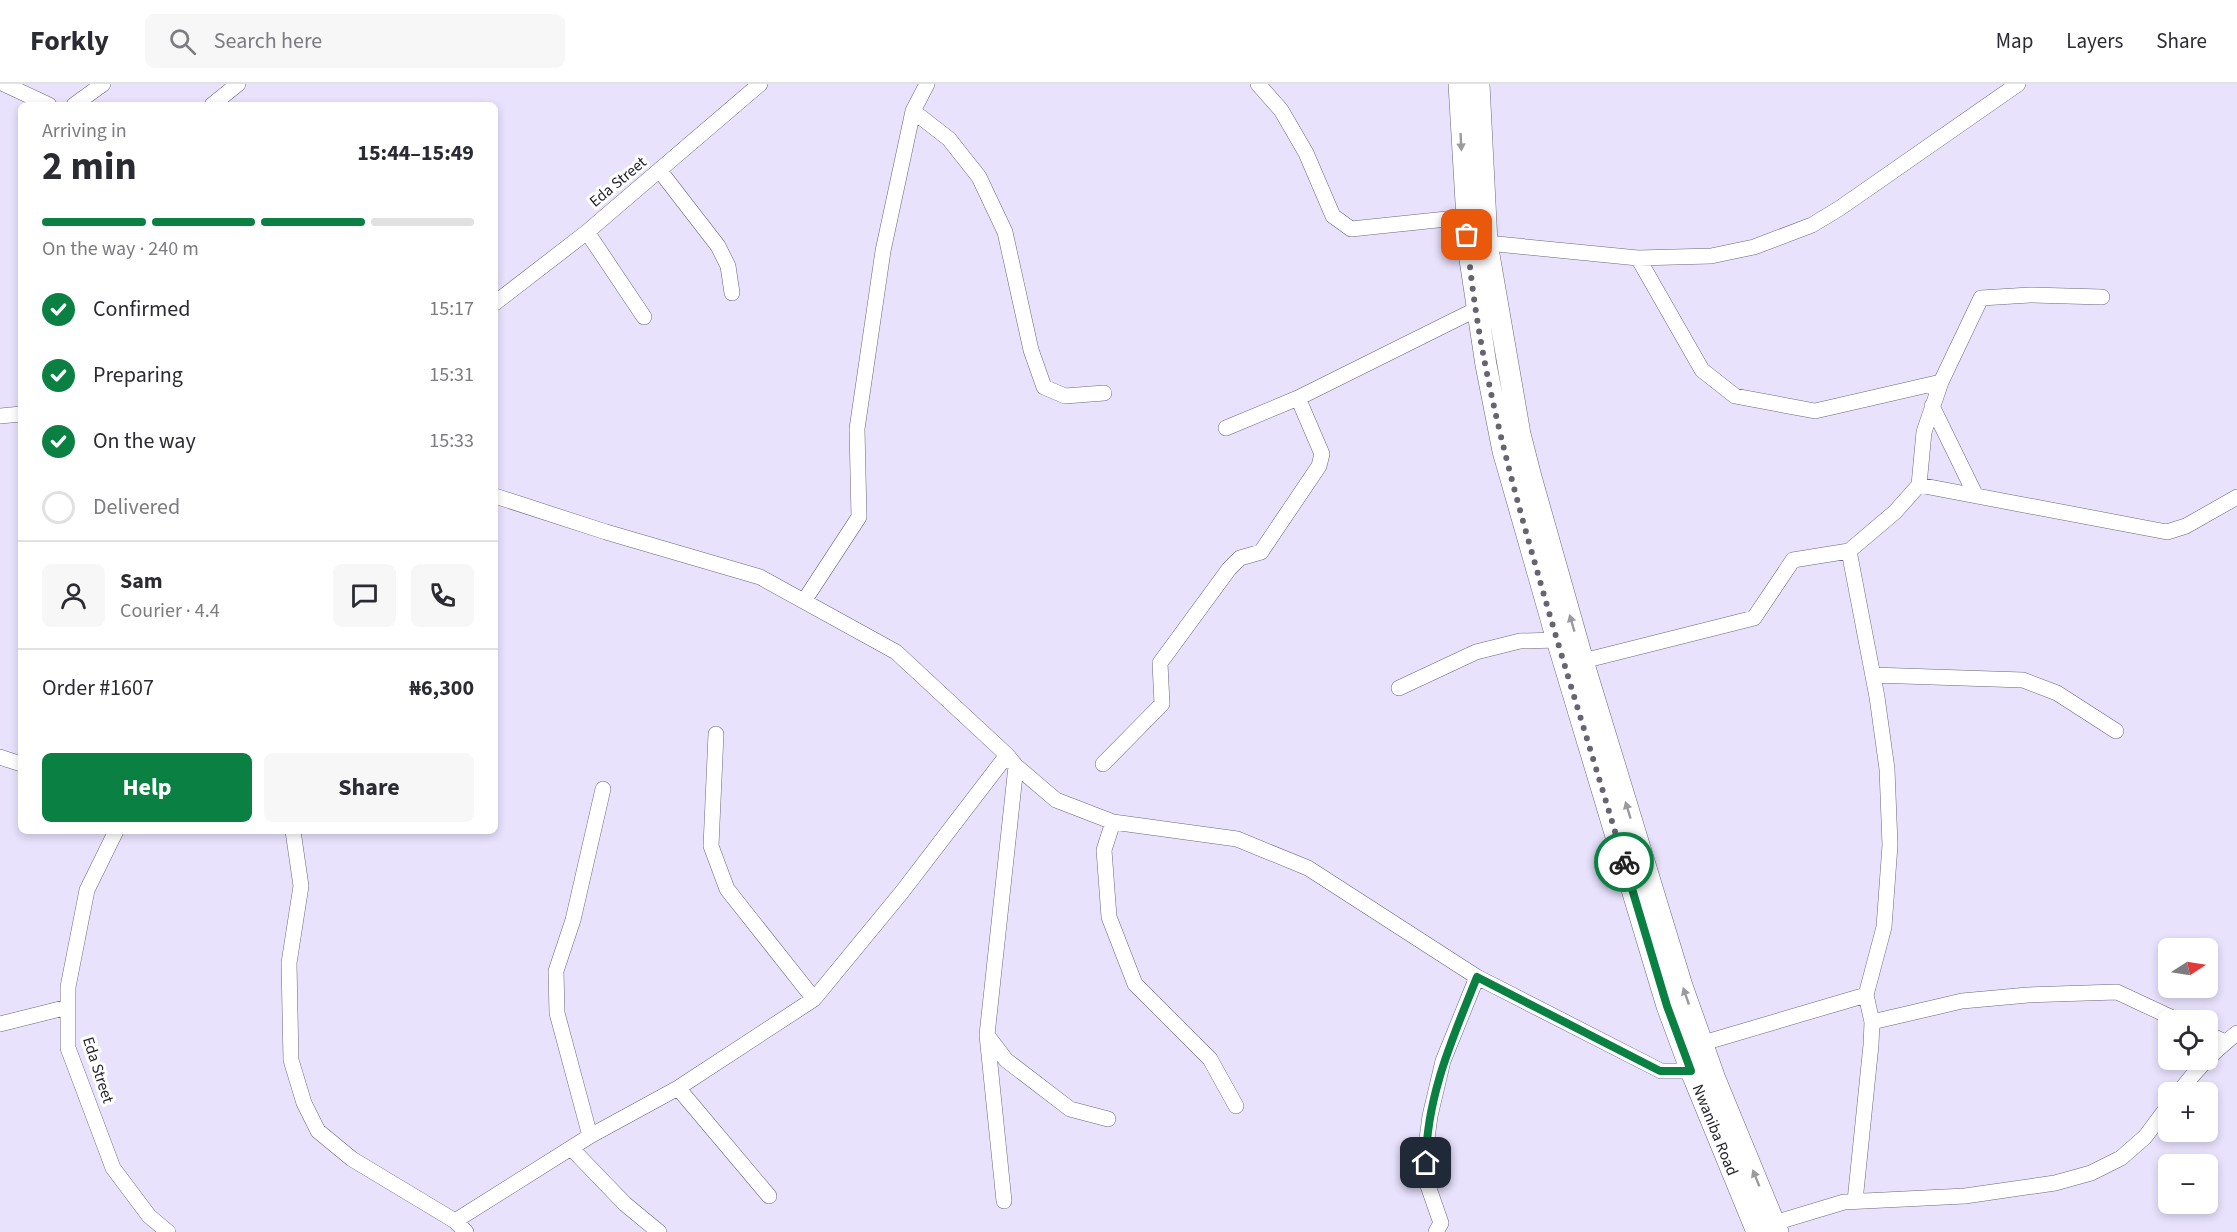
<!DOCTYPE html>
<html lang="en">
<head>
<meta charset="utf-8">
<style>
	body { margin:0; font-family:"Source Sans 3",sans-serif; background:#f7f7f7; color:#2b2b33; height:100vh; display:flex; flex-direction:column; font-size:22px; white-space:nowrap }
	* { box-sizing:border-box; margin:0 }
	p { font-size:20px; color:#7c7c81 }
	.icon { flex:none; width:33px; height:33px; fill:none; stroke:currentColor; stroke-width:2; stroke-linecap:round; stroke-linejoin:round }
	.map { position:relative; flex:1; overflow:hidden }
	.panel { position:absolute; left:18px; top:18px; width:480px; height:732px; display:flex; flex-direction:column; background:#fff; border-radius:9px; box-shadow:0 3px 9px #0003 }
	.panel>* { flex:none }
	.needle { width:39px; rotate:78deg }
	.tools { position:absolute; left:2158px; top:854px; display:grid; gap:12px }
	.tools a { display:grid; place-items:center; width:60px; height:60px; border-radius:9px; background:#fff; box-shadow:0 3px 9px #0003; font-size:30px }
	.pin { position:absolute; display:grid; place-items:center; width:51px; height:51px; color:#fff; margin:-26px; border-radius:12px; box-shadow:0 3px 9px #0006 }
	.courier { position:absolute; display:grid; place-items:center; width:60px; height:60px; margin:-30px; border:4px solid #0b8043; border-radius:50%; background:#fff; color:#222; box-shadow:0 2px 8px #0007 }
	.summary em { font-style:normal; font-weight:700 }
	.summary div { display:flex; flex-direction:column-reverse }
	.summary { display:flex; align-items:center; justify-content:space-between; height:102px; padding:0 24px }
	h1 { font-size:39px; font-weight:700; line-height:45px }
	.bar { display:grid; grid-template-columns:repeat(4,1fr); gap:9px 6px; align-content:center; height:72px; padding:0 24px }
	.bar i { height:8px; border-radius:4px; background:#e1e1e2 }
	.bar .active { background:#0b8043 }
	.bar p { grid-column:span 4 }
	.line { display:flex; align-items:center; gap:15px; padding:0 24px; border-top:2px solid #e1e1e2 }
	.line div { flex:1 }
	.round { display:grid; place-items:center; flex:none; width:63px; height:63px; border-radius:9px; background:#f7f7f7 }
	ol { padding:0 24px; list-style:none }
	li { display:flex; align-items:center; gap:18px; height:66px }
	li p { margin-inline-start:auto }
	li .icon { padding:6px; border-radius:50%; background:#0b8043; color:#fff; stroke-width:4 }
	li:last-child { color:#7c7c81 }
	li i { width:33px; height:33px; border:3px solid #e1e1e2; border-radius:50% }
	.primary-button { display:flex; gap:12px; margin-top:auto; padding:12px 24px }
	.primary-button a { flex:1; height:69px; border-radius:9px; background:#0b8043; color:#fff; font-size:24px; font-weight:700; line-height:69px; text-align:center }
	.primary-button a+a { background:#f7f7f7; color:#2b2b33 }
	header { display:flex; align-items:center; gap:36px; box-sizing:border-box; height:84px; padding:0 30px; background:#fff; border-bottom:2px solid #e1e1e2 }
	header strong { font-size:28px }
	nav { display:flex; gap:33px; margin-inline-start:auto; font-size:21px }
	.search { width:420px; height:54px; background:#f7f7f7; display:flex; align-items:center; gap:15px; box-sizing:border-box; padding:0 21px; border-radius:9px; color:#7c7c81; font-size:22px }
	.map>svg:first-child { display:block }
	.lines { fill:none; stroke-linecap:round; stroke-linejoin:round }
	.street-casing { stroke:#6c677e; stroke-width:16 }
	.secondary-casing { stroke:#6c677e; stroke-width:22 }
	.street { stroke:#fff; stroke-width:15 }
	.secondary { stroke:#fff; stroke-width:21 }
	.oneway { fill:#9b9a9f }
	.done { stroke:#676373; stroke-width:6; stroke-dasharray:0 10.8 }
	.route { stroke:#0b8043; stroke-width:8 }
	.labels { text-anchor:middle; dominant-baseline:central; stroke-width:6; stroke-linejoin:round; paint-order:stroke }
	.street-label { font-size:16px; fill:#211f29; stroke:#fff }
</style>
</head>
<body>
<header>
<strong>Forkly</strong>
<div class="search"><svg class="icon" aria-label="search" viewBox="0 0 24 24"><circle cx="10" cy="10" r="6"/><path d="M15 15l6 6"/></svg>Search here</div>
<nav><a>Map</a><a>Layers</a><a>Share</a></nav>
</header>
<div class="map">
<svg width="2237" height="1148" viewBox="0 0 2237 1148">
	<rect width="100%" height="100%" fill="#e8e2fd"/>
	<g class="lines">
		<g class="street-casing">
			<path id="street" d="M4,0l45,21
				M1258,0l23,26 25,43 27,63 18,13 115,-12
				M74,21l29,-21
				M212,21l26,-21
				M913,27l36,28 30,38 26,55 26,118 13,37 21,9 39,-3
				M660,87l58,75 10,20 4,27
				M587,148l57,85
				M1487,159l151,15 73,-2 43,-9 58,-22 28,-17 178,-124
				M1638,174l64,112 33,26 80,15 126,-29
				M495,219l92,-71 173,-148
				M1932,322l44,90
				M0,332l21,-2
				M1226,344l72,-30 179,-89
				M1919,401l248,47 19,-6 51,-29
				M495,412l111,36 154,45 136,75 111,103 9,11 40,34 57,22 124,17 71,29 169,109 184,94h30
				M804,517l55,-84 -2,-88 26,-178 30,-140 14,-27
				M1583,577l171,-43 39,-58 56,-9 46,-39 24,-27 5,-53 17,-50 40,-84 49,-3 72,2
				M1873,591l150,5 34,13 59,38
				M1399,604l77,-36 44,-11 37,-1
				M716,650l-5,112 16,43 87,110
				M0,673l21,7
				M1103,680l59,-60 -2,-41 69,-94 11,-11 21,-6 58,-86 3,-12 -24,-56
				M1113,738l-9,28 5,67 26,67 75,75 26,47
				M116,747l-29,59 -19,97v61l45,120 36,48 19,16
				M293,747l8,55 -12,77 2,97 13,43 14,28 34,28 103,62 11,11
				M1872,938l90,-21 66,-6 89,-3 60,28
				M0,940l68,-17
				M2208,950l17,8
				M987,951l19,25 64,49 38,10
				M1693,962l173,-51 18,-68 6,-82 -3,-76 -10,-72 -28,-146
				M678,1004l91,108
				M2179,1008c17,-22 36,-42 58,-59
				M590,1052l-33,-123 -1,-42 17,-51 30,-131
				M571,1064l54,56 34,28
				M1004,1117l-17,-166 29,-269
				M1855,1117l16,-156 1,-23 -6,-27
				M455,1137l135,-85 88,-48 136,-89 88,-107 105,-137
				M1774,1139l70,-21 121,-6 90,-13 36,-10 30,-15 24,-21 24,-32
				M1436,1148l5,-9 -15,-43v-34l4,-30 13,-55 34,-84"/>
		</g>
		<g class="secondary-casing">
			<path id="secondary" d="M1459,0l10,169 17,112 17,86 54,189 110,366 24,65 66,161
				M1479,0l8,159 33,191 11,43 52,184 99,325 33,93 63,153"/>
		</g>
		<use href="#street" class="street"/>
		<use href="#secondary" class="secondary"/>
	</g>
	<defs><path id="oneway-solid" d="M-6-.8H1V-3.2L6.5 0L1 3.2V.8H-6Z" transform="scale(1.5)"/></defs>
	<g class="oneway">
		<use href="#oneway-solid" transform="translate(1461 58) rotate(87)"/>
		<use href="#oneway-solid" transform="translate(1572 539) rotate(-106)"/>
		<use href="#oneway-solid" transform="translate(1628 726) rotate(-107)"/>
		<use href="#oneway-solid" transform="translate(1686 912) rotate(-109)"/>
		<use href="#oneway-solid" transform="translate(1756 1094) rotate(-112)"/>
	</g>
	<g class="lines">
		<path class="done" d="M1467,151c9,115 39,228 71,339 27,96 58,192 86,288"/>
		<path class="route" d="M1426,1079c0,-66 27,-126 51,-186l183,94h31l-24,-65 -43,-144"/>
	</g>
	<g class="labels">
		<g class="street-label">
			<text transform="translate(618 98) rotate(-40)">Eda Street</text>
			<text transform="translate(98 986) rotate(72)">Eda Street</text>
			<text transform="translate(1715 1046) rotate(68)">Nwaniba Road</text>
		</g>
	</g>
</svg>
<div class="tools">
<a><svg class="needle" viewBox="-14 -14 28 28"><path d="M0-13l5 13h-10z" fill="#e53935"/><path d="M0 13l5-13h-10z" fill="#7c7c81"/></svg></a>
<a><svg class="icon" aria-label="locate" viewBox="0 0 24 24"><circle cx="12" cy="12" r="6"/><path d="M12 2v4M12 18v4M2 12h4M18 12h4"/></svg></a>
<a>+</a>
<a>−</a>
</div>
<div class="pin" style="left:1467px;top:151px;background:#ea580c"><svg class="icon" aria-label="bag" viewBox="0 0 24 24"><path d="M5 8h14l-1 12H6zM9 8a3 3 0 0 1 6 0"/></svg></div>
<div class="pin" style="left:1426px;top:1079px;background:#1f2937"><svg class="icon" aria-label="home" viewBox="0 0 24 24"><path d="M3 11l9-7 9 7M6 9v11h12V9"/></svg></div>
<div class="courier" style="left:1624px;top:778px"><svg class="icon" aria-label="bike" viewBox="0 0 24 24"><circle cx="6" cy="16" r="4"/><circle cx="18" cy="16" r="4"/><path d="M6 16l4-8h5l3 8M10 8l3 8H6M13 5h3"/></svg></div>
<section class="panel">
<div class="summary"><div><h1>2 min</h1><p>Arriving in</p></div><em>15:44–15:49</em></div>
<div class="bar"><i class="active"></i><i class="active"></i><i class="active"></i><i></i><p>On the way · 240 m</p></div>
<ol>
<li><svg class="icon" aria-label="check" viewBox="0 0 24 24"><path d="M5 12l5 5 9-10"/></svg>Confirmed<p>15:17</p></li>
<li><svg class="icon" aria-label="check" viewBox="0 0 24 24"><path d="M5 12l5 5 9-10"/></svg>Preparing<p>15:31</p></li>
<li><svg class="icon" aria-label="check" viewBox="0 0 24 24"><path d="M5 12l5 5 9-10"/></svg>On the way<p>15:33</p></li>
<li><i></i>Delivered</li>
</ol>
<div class="line" style="height:108px"><a class="round"><svg class="icon" aria-label="person" viewBox="0 0 24 24"><circle cx="12" cy="8" r="4"/><path d="M4 21q1-7 8-7t8 7"/></svg></a><div><b>Sam</b><p>Courier · 4.4</p></div><a class="round"><svg class="icon" aria-label="chat" viewBox="0 0 24 24"><path d="M4 5h16v11H9l-5 4z"/></svg></a><a class="round"><svg class="icon" aria-label="phone" viewBox="0 0 24 24"><path d="M5 4h4l2 5-3 2q2 4 5 5l2-3 5 2v4C11 20 4 13 5 4z"/></svg></a></div>
<div class="line" style="height:78px"><div>Order #1607</div><b>₦6,300</b></div>
<div class="primary-button"><a>Help</a><a>Share</a></div>
</section>
</div>
</body>
</html>
